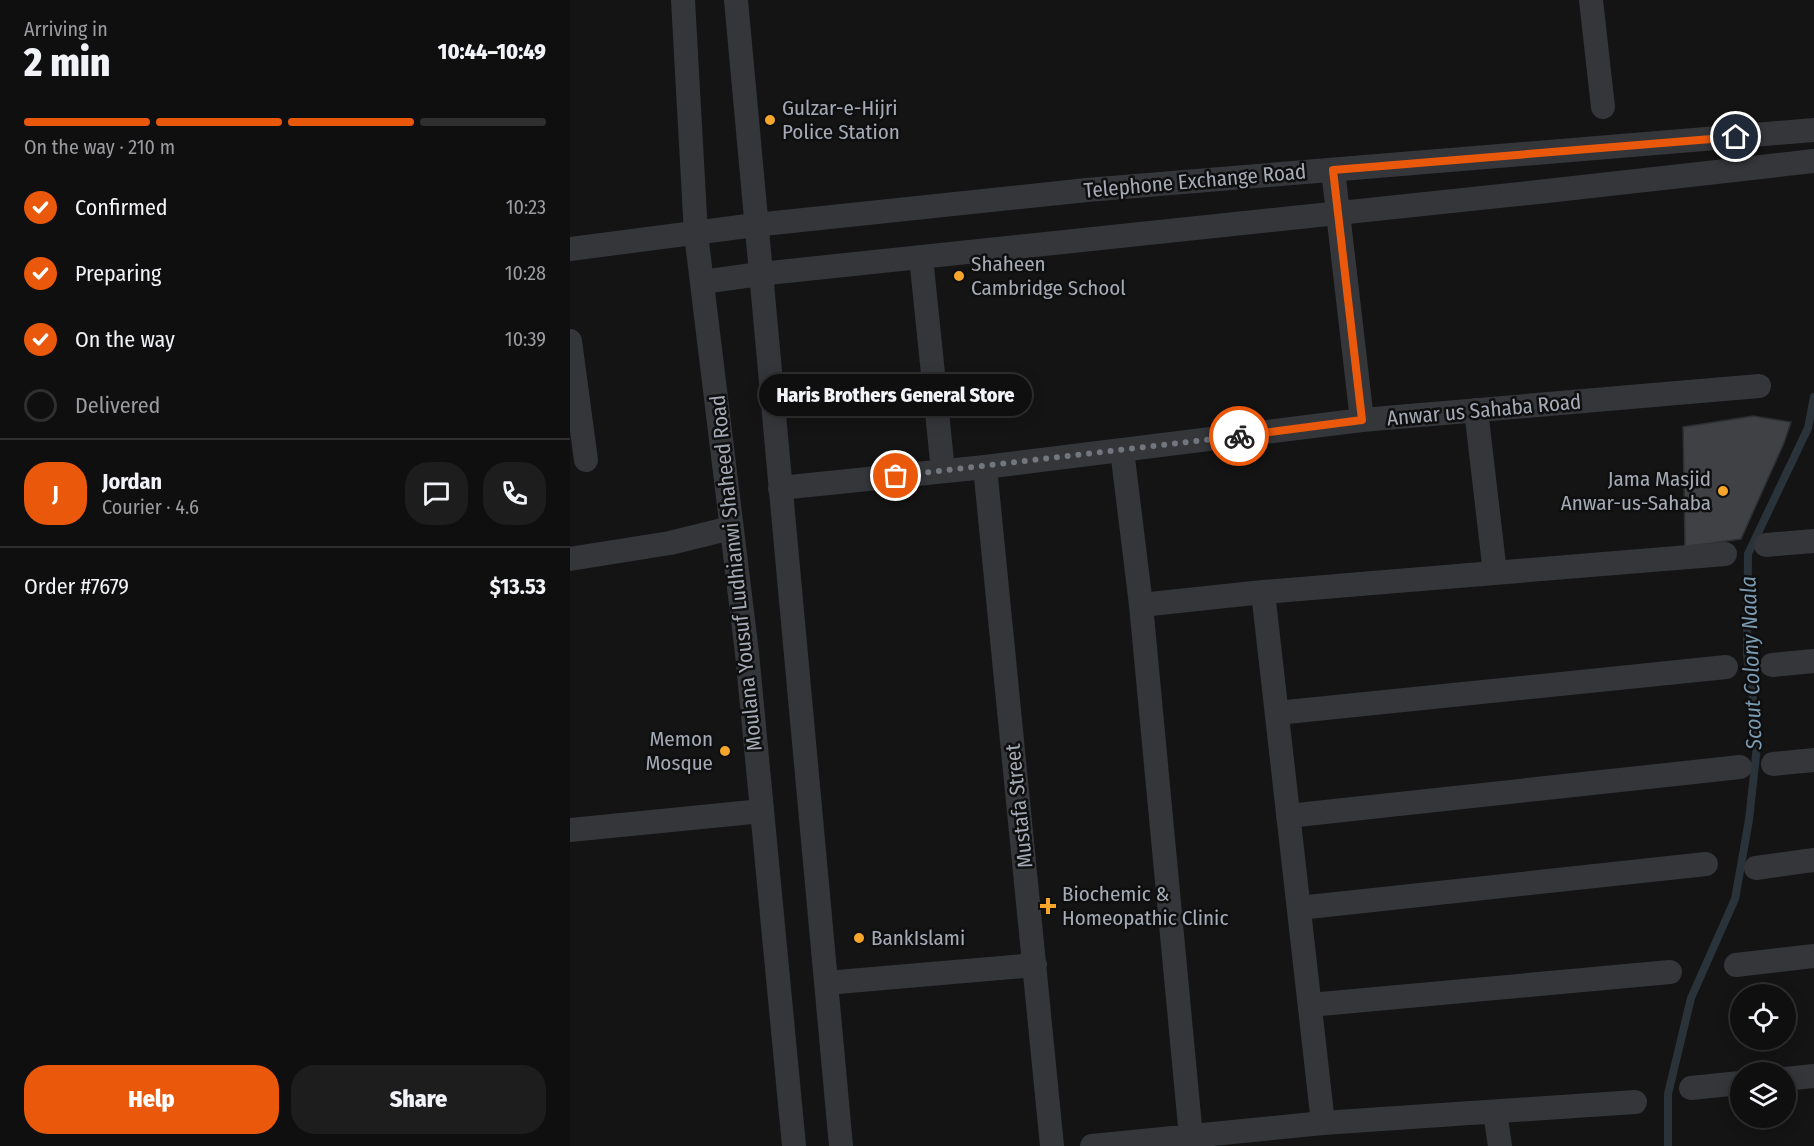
<!DOCTYPE html>
<html lang="en">
<head>
<meta charset="utf-8">
<style>
	body { margin:0; font-family:"Fira Sans Condensed",sans-serif; background:#1d1d1e; color:#f1f3f6; height:100vh; display:flex; flex-direction:column; font-size:22px; white-space:nowrap }
	* { box-sizing:border-box; margin:0 }
	p { font-size:20px; color:#9b9c9f }
	.icon { flex:none; width:33px; height:33px; fill:none; stroke:currentColor; stroke-width:2; stroke-linecap:round; stroke-linejoin:round }
	.map { position:relative; flex:1; overflow:hidden }
	.panel { display:flex; flex-direction:column; background:#0f0f10; width:570px }
	.panel>* { flex:none }
	.controls { position:absolute; left:1160px; top:984px; display:grid; gap:12px }
	.controls a { display:grid; place-items:center; width:66px; height:66px; border-radius:50%; background:#0f0f10; box-shadow:0 3px 15px #0003,0 0 0 2px #2f2f30; font-size:30px }
	.pin { position:absolute; display:grid; place-items:center; width:51px; height:51px; color:#fff; margin:-26px; border:3px solid #fff; border-radius:50%; box-shadow:0 2px 6px #0007 }
	.courier { position:absolute; display:grid; place-items:center; width:60px; height:60px; margin:-30px; border:4px solid #ea580c; border-radius:50%; background:#fff; color:#222; box-shadow:0 2px 8px #0007 }
	.bubble { position:absolute; height:42px; border-radius:21px; background:#0f0f10; box-shadow:0 3px 15px #0003,0 0 0 2px #2f2f30; font-size:20px; font-weight:800; line-height:42px; text-align:center }
	.headline em { font-style:normal; font-weight:800 }
	.headline div { display:flex; flex-direction:column-reverse }
	.headline { display:flex; align-items:center; justify-content:space-between; height:102px; padding:0 24px }
	h1 { font-size:39px; font-weight:800; line-height:45px }
	.bar { display:grid; grid-template-columns:repeat(4,1fr); gap:9px 6px; align-content:center; height:72px; padding:0 24px }
	.bar i { height:8px; border-radius:4px; background:#2f2f30 }
	.bar .current { background:#ea580c }
	.bar p { grid-column:span 4 }
	.line { display:flex; align-items:center; gap:15px; padding:0 24px; border-top:2px solid #2f2f30 }
	.line div { flex:1 }
	.round { display:grid; place-items:center; flex:none; width:63px; height:63px; border-radius:24px; background:#1d1d1e }
	ol { padding:0 24px; list-style:none }
	li { display:flex; align-items:center; gap:18px; height:66px }
	li p { margin-inline-start:auto }
	li .icon { padding:6px; border-radius:50%; background:#ea580c; color:#fff; stroke-width:4 }
	li:last-child { color:#9b9c9f }
	li i { width:33px; height:33px; border:3px solid #2f2f30; border-radius:50% }
	.cta { display:flex; gap:12px; margin-top:auto; padding:12px 24px }
	.cta a { flex:1; height:69px; border-radius:24px; background:#ea580c; color:#fff; font-size:24px; font-weight:800; line-height:69px; text-align:center }
	.cta a+a { background:#1d1d1e; color:#f1f3f6 }
	main { display:flex; flex:1; min-height:0 }
	.map>svg:first-child { display:block }
	.lines { fill:none; stroke-linecap:round; stroke-linejoin:round }
	.stream { stroke:#2a3339; stroke-width:8 }
	.building { fill:#3f4145; stroke:#2d2e31; stroke-width:1.5 }
	.minor { stroke:#34363a; stroke-width:24 }
	.done { stroke:#72767e; stroke-width:6; stroke-dasharray:0 10.8 }
	.route { stroke:#ea580c; stroke-width:8 }
	.poi-dot { fill:#f6a72b; stroke:#0f0f10; stroke-width:2 }
	.labels { text-anchor:middle; dominant-baseline:central; stroke-width:5; stroke-linejoin:round; paint-order:stroke }
	.poi-label { font-size:21px; fill:#a5abb6; stroke:#0f0f10; text-anchor:start }
	.street-label { font-size:21px; fill:#a5abb6; stroke:#0f0f10 }
	.water-label { font-size:22px; font-style:italic; fill:#7b9bb2; stroke:#0f0f10 }
</style>
</head>
<body>
<main>
<section class="panel">
<div class="headline"><div><h1>2 min</h1><p>Arriving in</p></div><em>10:44–10:49</em></div>
<div class="bar"><i class="current"></i><i class="current"></i><i class="current"></i><i></i><p>On the way · 210 m</p></div>
<ol>
<li><svg class="icon" aria-label="check" viewBox="0 0 24 24"><path d="M5 12l5 5 9-10"/></svg>Confirmed<p>10:23</p></li>
<li><svg class="icon" aria-label="check" viewBox="0 0 24 24"><path d="M5 12l5 5 9-10"/></svg>Preparing<p>10:28</p></li>
<li><svg class="icon" aria-label="check" viewBox="0 0 24 24"><path d="M5 12l5 5 9-10"/></svg>On the way<p>10:39</p></li>
<li><i></i>Delivered</li>
</ol>
<div class="line" style="height:108px"><b class="round" style="background:#ea580c;color:#fff">J</b><div><b>Jordan</b><p>Courier · 4.6</p></div><a class="round"><svg class="icon" aria-label="chat" viewBox="0 0 24 24"><path d="M4 5h16v11H9l-5 4z"/></svg></a><a class="round"><svg class="icon" aria-label="phone" viewBox="0 0 24 24"><path d="M5 4h4l2 5-3 2q2 4 5 5l2-3 5 2v4C11 20 4 13 5 4z"/></svg></a></div>
<div class="line" style="height:78px"><div>Order #7679</div><b>$13.53</b></div>
<div class="cta"><a>Help</a><a>Share</a></div>
</section>
<div class="map">
<svg width="1244" height="1146" viewBox="0 0 1244 1146">
	<rect width="100%" height="100%" fill="#141415"/>
	<g class="lines">
		<path class="stream" d="M1098,1146v-52l23,-96 44,-99 14,-79 9,-83 -11,-82 1,-101 60,-126 6,-31"/>
	</g>
	<path class="building" d="M1183,416l38,6 -7,21 -43,96 -56,8 -2,-120z"/>
	<g class="lines">
		<path class="minor" d="M113,0l13,234 51,419 47,493
			M166,0l105,1146
			M1021,0l12,107
			M763,170l29,250
			M0,249l185,-24 332,-35 727,-60
			M351,257l22,214
			M132,282l58,-8 778,-82 276,-31
			M0,341l16,119
			M906,410l19,163
			M552,450l19,155 50,532
			M415,467l67,679
			M210,488l205,-21 377,-47 397,-34
			M1196,545l48,-4
			M0,559l100,-16 61,-15
			M693,592l60,531
			M571,605l122,-13 462,-38
			M1202,665l42,-4
			M707,713l449,-46
			M1203,764l41,-4
			M718,816l452,-49
			M0,830l192,-19
			M1186,868l58,-8
			M729,908l407,-44
			M1166,965l78,-9
			M256,983l209,-18
			M740,1005l360,-33
			M1215,1079l29,-3
			M1121,1088l49,-5
			M925,1112l5,34
			M522,1146l231,-23 312,-21"/>
	</g>
	<g class="lines">
		<path class="done" d="M326,476l343,-40"/>
		<path class="route" d="M669,436l123,-16 -29,-250 403,-33"/>
	</g>
	<g class="poi-dot">
		<circle cx="200" cy="120" r="6"/>
		<circle cx="389" cy="276" r="6"/>
		<circle cx="1153" cy="491" r="6"/>
		<circle cx="155" cy="751" r="6"/>
		<path d="M475 897h6v6h6v6h-6v6h-6v-6h-6v-6h6z"/>
		<circle cx="289" cy="938" r="6"/>
	</g>
	<g class="labels">
		<g class="poi-label">
			<text x="212" y="108">Gulzar-e-Hijri<tspan x="212" dy="24">Police Station</tspan></text>
			<text x="401" y="264">Shaheen<tspan x="401" dy="24">Cambridge School</tspan></text>
			<text x="1141" y="479" text-anchor="end">Jama Masjid<tspan x="1141" dy="24">Anwar-us-Sahaba</tspan></text>
			<text x="143" y="739" text-anchor="end">Memon<tspan x="143" dy="24">Mosque</tspan></text>
			<text x="492" y="894">Biochemic &amp;<tspan x="492" dy="24">Homeopathic Clinic</tspan></text>
			<text x="301" y="938">BankIslami</text>
		</g>
		<g class="street-label">
			<text transform="translate(625 181) rotate(-5)">Telephone Exchange Road</text>
			<text transform="translate(914 410) rotate(-5)">Anwar us Sahaba Road</text>
			<text transform="translate(166 573) rotate(-96)">Moulana Yousuf Ludhianwi Shaheed Road</text>
			<text transform="translate(449 806) rotate(-96)">Mustafa Street</text>
		</g>
		<g class="water-label">
			<text transform="translate(1181 663) rotate(-92)">Scout Colony Naala</text>
		</g>
	</g>
</svg>
<div class="controls">
<a><svg class="icon" aria-label="locate" viewBox="0 0 24 24"><circle cx="12" cy="12" r="6"/><path d="M12 2v4M12 18v4M2 12h4M18 12h4"/></svg></a>
<a><svg class="icon" aria-label="layers" viewBox="0 0 24 24"><path d="M12 4l9 5-9 5-9-5zM3 14l9 5 9-5"/></svg></a>
</div>
<div class="pin" style="left:326px;top:476px;background:#ea580c"><svg class="icon" aria-label="bag" viewBox="0 0 24 24"><path d="M5 8h14l-1 12H6zM9 8a3 3 0 0 1 6 0"/></svg></div>
<div class="pin" style="left:1166px;top:137px;background:#1f2937"><svg class="icon" aria-label="home" viewBox="0 0 24 24"><path d="M3 11l9-7 9 7M6 9v11h12V9"/></svg></div>
<div class="courier" style="left:669px;top:436px"><svg class="icon" aria-label="bike" viewBox="0 0 24 24"><circle cx="6" cy="16" r="4"/><circle cx="18" cy="16" r="4"/><path d="M6 16l4-8h5l3 8M10 8l3 8H6M13 5h3"/></svg></div>
<div class="bubble" style="left:189px;top:374px;width:273px">Haris Brothers General Store</div>
</div>
</main>
</body>
</html>
